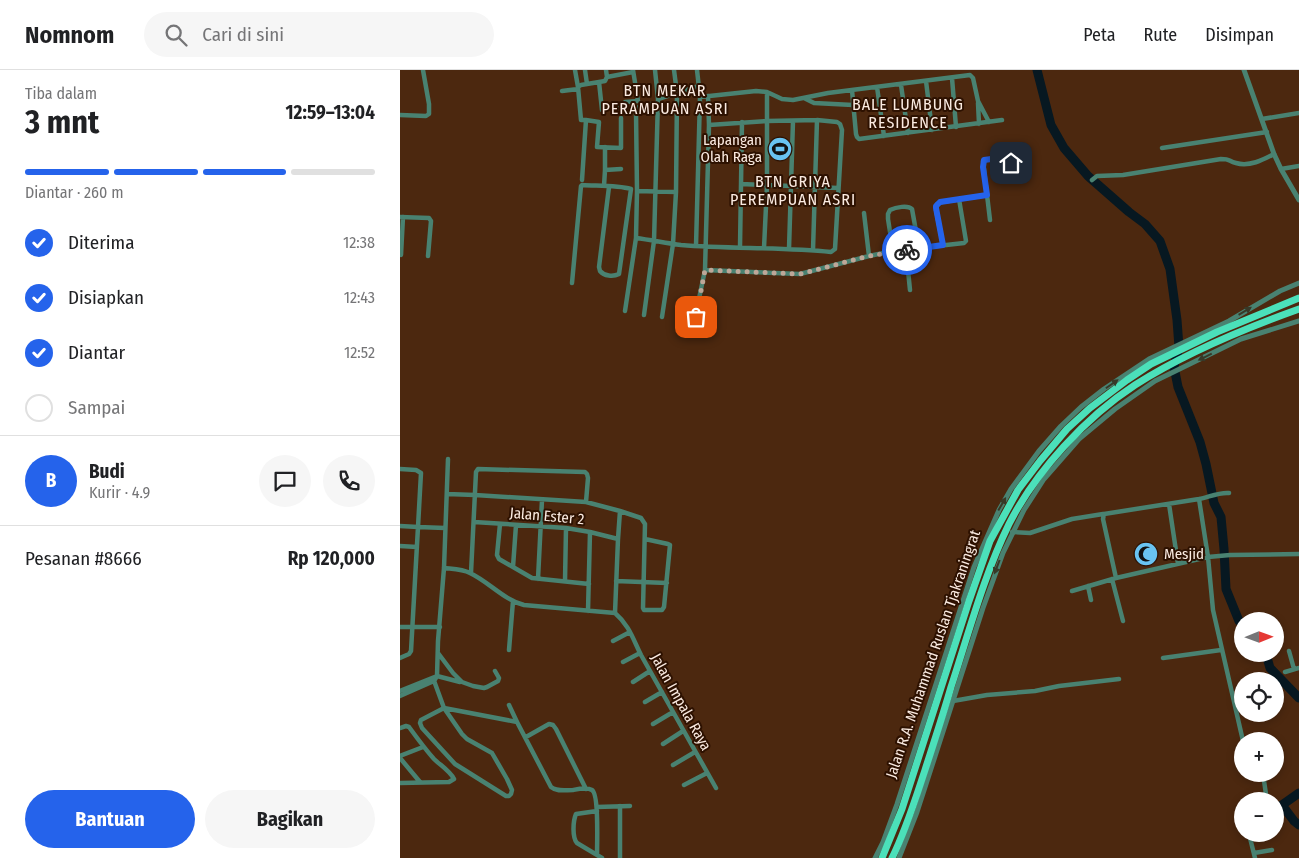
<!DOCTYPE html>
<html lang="id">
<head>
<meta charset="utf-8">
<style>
	body { margin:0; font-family:"Fira Sans Condensed",sans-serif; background:#f6f6f6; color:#202124; height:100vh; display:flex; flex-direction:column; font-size:19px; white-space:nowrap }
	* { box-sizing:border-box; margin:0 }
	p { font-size:16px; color:#757577 }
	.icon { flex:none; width:28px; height:28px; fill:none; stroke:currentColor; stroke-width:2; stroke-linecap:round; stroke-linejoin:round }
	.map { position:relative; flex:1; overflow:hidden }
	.drawer { display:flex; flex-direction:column; background:#fff; width:400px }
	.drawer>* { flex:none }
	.needle { width:32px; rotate:89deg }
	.controls { position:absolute; left:834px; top:542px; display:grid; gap:10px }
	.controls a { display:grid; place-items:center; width:50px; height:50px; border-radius:50%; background:#fff; box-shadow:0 2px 8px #0003; font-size:25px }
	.pin { position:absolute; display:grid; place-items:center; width:42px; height:42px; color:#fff; margin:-21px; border-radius:10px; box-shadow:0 2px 8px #0006 }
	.courier { position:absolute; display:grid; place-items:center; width:50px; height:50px; margin:-25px; border:4px solid #2563eb; border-radius:50%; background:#fff; color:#222; box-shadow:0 1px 6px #0007 }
	.summary em { font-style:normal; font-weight:700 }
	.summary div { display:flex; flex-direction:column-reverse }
	.summary { display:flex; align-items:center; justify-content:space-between; height:85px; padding:0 25px }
	h1 { font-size:32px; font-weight:700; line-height:38px }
	.bar { display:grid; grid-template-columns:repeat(4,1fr); gap:8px 5px; align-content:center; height:60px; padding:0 25px }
	.bar i { height:6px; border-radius:4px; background:#e0e0e0 }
	.bar .current { background:#2563eb }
	.bar p { grid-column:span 4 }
	.line { display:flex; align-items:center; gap:12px; padding:0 25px; border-top:1px solid #e0e0e0 }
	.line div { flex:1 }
	.round { display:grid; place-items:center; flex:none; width:52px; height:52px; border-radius:26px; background:#f6f6f6 }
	ol { padding:0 25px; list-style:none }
	li { display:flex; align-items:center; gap:15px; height:55px }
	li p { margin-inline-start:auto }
	li .icon { padding:5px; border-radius:50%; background:#2563eb; color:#fff; stroke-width:4 }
	li:last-child { color:#757577 }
	li i { width:28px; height:28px; border:2px solid #e0e0e0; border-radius:50% }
	.action { display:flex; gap:10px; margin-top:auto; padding:10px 25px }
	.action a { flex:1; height:58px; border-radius:30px; background:#2563eb; color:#fff; font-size:20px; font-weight:700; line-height:58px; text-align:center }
	.action a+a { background:#f6f6f6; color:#202124 }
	header { display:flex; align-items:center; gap:30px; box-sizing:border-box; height:70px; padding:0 25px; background:#fff; border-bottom:1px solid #e0e0e0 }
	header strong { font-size:24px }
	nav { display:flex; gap:28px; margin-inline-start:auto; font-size:18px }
	.search { width:350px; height:45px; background:#f6f6f6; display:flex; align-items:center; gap:12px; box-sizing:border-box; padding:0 18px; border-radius:28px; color:#757577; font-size:19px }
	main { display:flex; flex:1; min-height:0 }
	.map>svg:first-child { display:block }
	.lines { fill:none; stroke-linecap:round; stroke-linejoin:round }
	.river { stroke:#071821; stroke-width:9 }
	.minor { stroke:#498271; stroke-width:4.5 }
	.tertiary { stroke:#498271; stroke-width:5 }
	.trunk { stroke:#4be0ba; stroke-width:7 }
	.oneway { fill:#373928 }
	.done { stroke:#bea798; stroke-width:5; stroke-dasharray:0 9 }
	.route { stroke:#2563eb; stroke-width:6 }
	.labels { text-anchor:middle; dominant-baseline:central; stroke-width:4; stroke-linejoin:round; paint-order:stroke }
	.poi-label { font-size:15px; fill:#fbebe1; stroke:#2d1100; text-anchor:end }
	.street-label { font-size:15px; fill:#fbebe1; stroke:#2d1100 }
	.neighbourhood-label { font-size:16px; letter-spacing:1px; fill:#fbebe1; stroke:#2d1100 }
</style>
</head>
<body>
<header>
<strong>Nomnom</strong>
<div class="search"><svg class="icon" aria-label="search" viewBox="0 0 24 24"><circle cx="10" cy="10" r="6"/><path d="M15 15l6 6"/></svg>Cari di sini</div>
<nav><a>Peta</a><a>Rute</a><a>Disimpan</a></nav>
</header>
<main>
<section class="drawer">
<div class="summary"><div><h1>3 mnt</h1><p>Tiba dalam</p></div><em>12:59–13:04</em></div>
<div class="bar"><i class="current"></i><i class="current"></i><i class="current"></i><i></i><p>Diantar · 260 m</p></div>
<ol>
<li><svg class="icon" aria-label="check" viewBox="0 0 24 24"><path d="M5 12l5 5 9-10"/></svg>Diterima<p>12:38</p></li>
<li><svg class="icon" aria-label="check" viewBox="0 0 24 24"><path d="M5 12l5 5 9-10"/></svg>Disiapkan<p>12:43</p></li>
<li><svg class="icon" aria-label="check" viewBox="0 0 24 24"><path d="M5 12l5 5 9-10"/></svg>Diantar<p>12:52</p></li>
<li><i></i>Sampai</li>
</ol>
<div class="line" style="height:90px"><b class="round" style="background:#2563eb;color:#fff">B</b><div><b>Budi</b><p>Kurir · 4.9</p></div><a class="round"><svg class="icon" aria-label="chat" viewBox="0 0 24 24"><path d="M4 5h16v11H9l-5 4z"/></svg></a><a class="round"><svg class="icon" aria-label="phone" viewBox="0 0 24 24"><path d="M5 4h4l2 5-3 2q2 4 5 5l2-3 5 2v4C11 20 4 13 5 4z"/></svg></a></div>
<div class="line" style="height:65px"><div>Pesanan #8666</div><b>Rp 120,000</b></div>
<div class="action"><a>Bantuan</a><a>Bagikan</a></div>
</section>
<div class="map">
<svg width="899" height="788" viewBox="0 0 899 788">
	<rect width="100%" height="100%" fill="#4c280f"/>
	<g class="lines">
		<path class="river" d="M637,0l14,55 13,23 24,28 41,36 16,12 15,17 10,28 7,51 2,27 -5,20 4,20 22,55 6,22 8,39 7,14 3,32 2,40 13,32 3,3
			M866,584l4,14 29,30
			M899,723l-17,12 12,16 5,4"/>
		<path class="minor" d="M175,0l3,17
			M185,0l2,14
			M207,7l26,-5
			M552,8l4,49
			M526,11l6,49
			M199,12l3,28
			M501,15l7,48
			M477,17l7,49
			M452,20l4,44 1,3 2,2 143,-19
			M162,21l16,-2
			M300,27l56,-6 11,1 15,7 11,1 35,-7 142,-18 3,3 5,23 11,21
			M404,28l10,5 39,2
			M258,29l41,-13
			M257,33l-16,3 -2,1 -3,5 1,79 39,1
			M578,33l1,21
			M219,38l6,-6 13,-1 -5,-31
			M0,45l26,1 3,-2v-10l-6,-34
			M862,49l37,-6
			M186,50l13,2 -2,25 24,1v-30
			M205,77v23l16,-1
			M762,78l105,-16
			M881,99l18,-3
			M182,110l4,-60h-5l-3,-33 3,-2 24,-4 2,-4 -1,-7
			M692,110l5,-4 26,-1 98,-16c10,0 7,2 15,4 13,4 27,-3 38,-9
			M341,114l97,4
			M204,116l1,-16
			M464,143l5,43
			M0,147l29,1 2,3 -3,35
			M590,150l-7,-59 2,-1 21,-3c6,3 6,11 7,18
			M236,168c15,2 30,5 45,7 50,4 100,2 150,7l4,-3 7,-119 -2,-6 -3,-2 -20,-2 -50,1 -58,4
			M543,175l-7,-35 1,-6 5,-2 45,-7
			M296,176l4,-149 -3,-27
			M340,177l2,-125
			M364,178l3,-63v-93
			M389,179l4,-128
			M413,180l4,-130
			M506,180l4,40
			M493,181l-5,-32v-5l2,-4c6,-3 18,-5 22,-1l7,39
			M1,185l2,-38
			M305,200l95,4 69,-18 24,-5 71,-8 2,-2 -7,-42
			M172,213l9,-97 1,-1c15,1 35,0 49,4l-12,85c-6,3 -15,2 -19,-3l-1,-4 10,-80
			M225,241l11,-73 1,-47
			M244,245l10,-74 4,-142 -3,-29
			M262,247l11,-73 3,-52 1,-99 -3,-23
			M292,262l13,-62 4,-145 -1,-29
			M0,399l16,1 5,3 -3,54 27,1
			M47,424l28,1 111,7 34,9 21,7 4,6 -2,84 1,2h18l2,-3 6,-62 -2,-1 -23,-5
			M799,429l9,58 5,53 30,131
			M769,434l9,60
			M220,441l-2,28 -3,74c14,12 18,26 26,42 25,44 50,89 75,133
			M74,452l92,6 24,4 28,7
			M100,454l-3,31 2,4 33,19 57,6
			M0,456l18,1 -7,124 -2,3 -9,4
			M612,462l18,1 42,-14 31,-5
			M0,476l17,1
			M113,497l3,-42
			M44,498c8,1 18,1 26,5 19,9 34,27 54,32l91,8
			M71,503l5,-101 2,-3 107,3 2,2 1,4 -2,24
			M716,508l-13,-59 1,-5 95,-15c10,-2 20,-7 30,-6
			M138,509l4,-79
			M712,509l11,42
			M165,511l1,-53
			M216,511l51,2
			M688,516l3,14
			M672,521l44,-13 92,-21 22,-2 69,-1
			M188,541l2,-79
			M0,557h40
			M213,571l17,-9
			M109,580l4,-49
			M889,581l5,18
			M38,583l15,20 9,9 11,4 11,2 3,-1 11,-6 1,-3 -4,-7
			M763,588l58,-8
			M223,592l17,-9
			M885,602l14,-4
			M33,608l11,30 18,26 5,5 25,14 15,26 5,11 -1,4 -2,2h-3l-51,-32 -33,-36 -2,-5 1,-3 23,-12 73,14 34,65c6,5 14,3 22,3 5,-1 14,-3 19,0 7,4 5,55 5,65
			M233,612l17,-11
			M0,621l37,-15 23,6
			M0,626l34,-15 3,-5 1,-35 6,-73 4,-109
			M553,631l34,-6 48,-4 24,-5 60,-7
			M245,632l17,-10
			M109,635l8,17
			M253,654l20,-12
			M0,658l6,-2 3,1c8,11 16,22 25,32 6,6 16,12 20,20l-5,3 -49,1
			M126,667l23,-13 4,1 3,4 30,60
			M263,674l20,-13
			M0,686l23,-9
			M0,688l20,24
			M273,695l22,-13
			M863,704l4,27
			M284,715l23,-12
			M220,736v52
			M197,737l33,-1
			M197,741l-21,3c-3,7 -4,23 1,29l25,15
			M849,764l6,24
			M854,783l18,-3"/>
		<path class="tertiary" d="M844,0l30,84 7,15 18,31
			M475,788l8,-16 14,-38 77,-237 25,-57 12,-21 28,-38 22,-25 20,-19 23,-18 45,-30 80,-38 51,-30 19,-8
			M499,788l18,-46 66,-204 20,-55 21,-43 20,-31 35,-40 36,-30 40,-28 86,-42 58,-18"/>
		<path class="trunk" d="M482,788l20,-49 67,-208 21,-60 28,-51 22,-29 27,-32 23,-21 37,-28 24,-16 66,-32 82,-34
			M492,788c14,-28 23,-58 33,-88 9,-28 18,-55 26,-83 18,-55 33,-112 58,-163 27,-53 77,-107 126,-139 50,-32 108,-56 164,-76"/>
	</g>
	<defs><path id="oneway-solid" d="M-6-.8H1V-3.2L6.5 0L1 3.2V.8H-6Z" transform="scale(1.25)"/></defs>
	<g class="oneway">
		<use href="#oneway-solid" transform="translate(845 241) rotate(-31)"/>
		<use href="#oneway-solid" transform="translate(805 287) rotate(154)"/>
		<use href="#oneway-solid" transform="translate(712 314) rotate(-35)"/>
		<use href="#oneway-solid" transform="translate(602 434) rotate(-60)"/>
		<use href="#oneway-solid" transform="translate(597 497) rotate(111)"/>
	</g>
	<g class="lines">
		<path class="done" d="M296,247l9,-47 95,4 69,-18 38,-6"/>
		<path class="route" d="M507,180l36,-5 -7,-37v-2l4,-4 47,-7 -4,-28 1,-7 22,-3 4,3 1,3"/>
	</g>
	<defs>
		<g id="stadium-disc" transform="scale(1.25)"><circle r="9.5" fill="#69c3f1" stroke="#2d1100"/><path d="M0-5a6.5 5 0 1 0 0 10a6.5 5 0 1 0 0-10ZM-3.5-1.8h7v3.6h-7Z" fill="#111"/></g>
		<g id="mosque-disc" transform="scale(1.25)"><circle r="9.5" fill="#69c3f1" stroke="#2d1100"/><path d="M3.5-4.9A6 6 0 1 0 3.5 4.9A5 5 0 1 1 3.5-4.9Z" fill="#111"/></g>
	</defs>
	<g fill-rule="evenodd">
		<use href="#stadium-disc" x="380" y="79"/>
		<use href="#mosque-disc" x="746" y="484"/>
	</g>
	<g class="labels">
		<g class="poi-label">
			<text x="362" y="70">Lapangan<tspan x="362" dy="17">Olah Raga</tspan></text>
			<text x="764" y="484" text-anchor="start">Mesjid</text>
		</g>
		<g class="street-label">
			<text transform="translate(147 446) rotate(5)">Jalan Ester 2</text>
			<text transform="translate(533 584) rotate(-71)">Jalan R.A. Muhammad Ruslan Tjakraningrat</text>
			<text transform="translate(281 632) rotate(61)">Jalan Impala Raya</text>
		</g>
		<g class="neighbourhood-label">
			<text x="265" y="20">BTN MEKAR<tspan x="265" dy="18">PERAMPUAN ASRI</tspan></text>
			<text x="508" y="34">BALE LUMBUNG<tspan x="508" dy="18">RESIDENCE</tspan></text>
			<text x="393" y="111">BTN GRIYA<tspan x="393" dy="18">PEREMPUAN ASRI</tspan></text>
		</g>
	</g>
</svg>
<div class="controls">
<a><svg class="needle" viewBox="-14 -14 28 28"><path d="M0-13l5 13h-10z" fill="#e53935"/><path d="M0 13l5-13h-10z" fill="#757577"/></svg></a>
<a><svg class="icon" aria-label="locate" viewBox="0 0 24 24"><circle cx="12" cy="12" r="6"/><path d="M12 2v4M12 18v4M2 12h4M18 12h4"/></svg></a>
<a>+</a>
<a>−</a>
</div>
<div class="pin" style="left:296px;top:247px;background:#ea580c"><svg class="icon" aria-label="bag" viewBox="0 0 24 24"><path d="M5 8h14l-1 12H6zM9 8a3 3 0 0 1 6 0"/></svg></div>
<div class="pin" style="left:611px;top:93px;background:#1f2937"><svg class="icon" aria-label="home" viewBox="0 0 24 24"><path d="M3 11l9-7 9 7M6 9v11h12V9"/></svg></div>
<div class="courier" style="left:507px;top:180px"><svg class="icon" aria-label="bike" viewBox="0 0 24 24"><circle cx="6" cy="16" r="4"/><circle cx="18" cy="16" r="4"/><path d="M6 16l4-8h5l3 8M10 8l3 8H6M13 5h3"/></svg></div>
</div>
</main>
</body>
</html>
